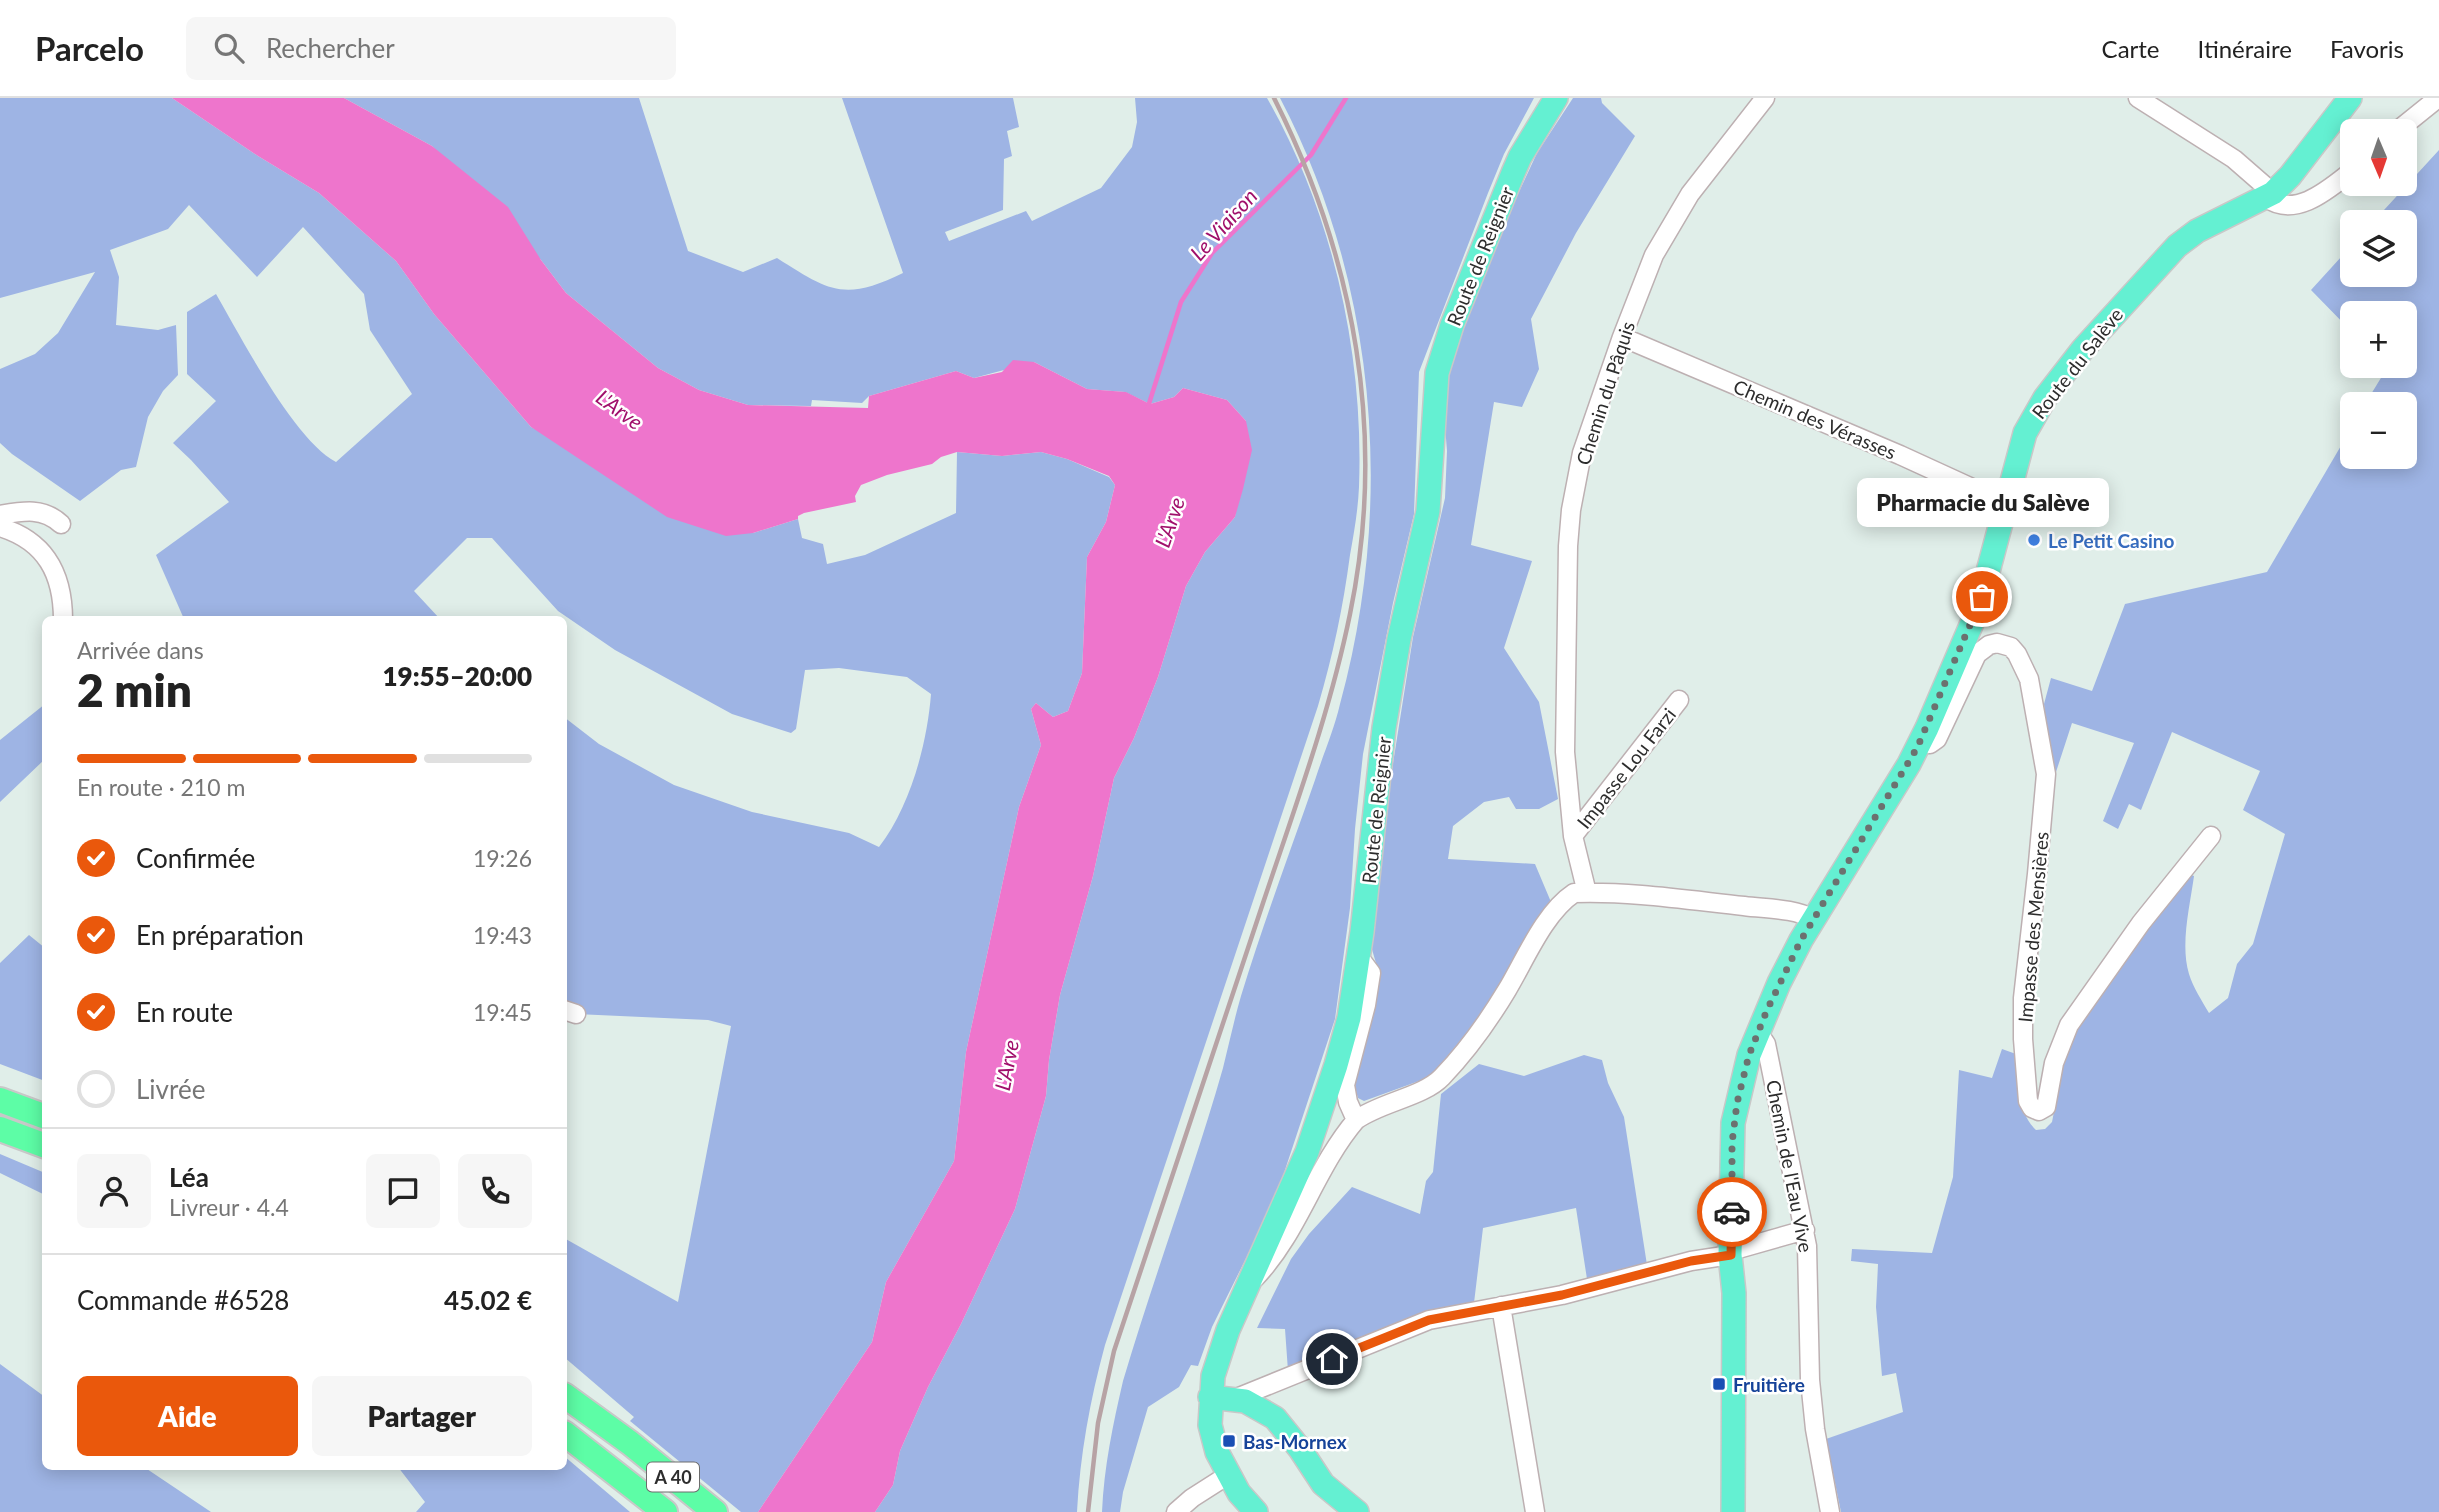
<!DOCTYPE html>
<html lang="fr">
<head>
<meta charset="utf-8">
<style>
	body { margin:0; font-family:Lato,sans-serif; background:#f6f6f6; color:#222; height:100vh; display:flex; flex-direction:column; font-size:26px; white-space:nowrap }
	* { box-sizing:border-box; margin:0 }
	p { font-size:23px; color:#767676 }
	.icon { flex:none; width:38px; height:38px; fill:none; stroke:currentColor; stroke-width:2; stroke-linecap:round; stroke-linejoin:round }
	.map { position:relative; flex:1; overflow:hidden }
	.drawer { position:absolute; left:42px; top:518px; width:525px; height:854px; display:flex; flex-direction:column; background:#fff; border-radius:10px; box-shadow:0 4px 18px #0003 }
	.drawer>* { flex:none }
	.needle { width:46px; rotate:178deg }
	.tools { position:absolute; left:2340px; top:21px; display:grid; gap:14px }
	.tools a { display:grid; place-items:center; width:77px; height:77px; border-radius:10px; background:#fff; box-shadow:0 4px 18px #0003; font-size:35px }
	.pin { position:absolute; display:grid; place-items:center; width:60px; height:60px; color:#fff; margin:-30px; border:4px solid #fff; border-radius:50%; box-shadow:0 2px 7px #0007 }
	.courier { position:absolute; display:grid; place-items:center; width:70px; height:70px; margin:-35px; border:5px solid #ea580c; border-radius:50%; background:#fff; color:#222; box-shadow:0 2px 9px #0007 }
	.bubble { position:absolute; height:49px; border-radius:10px; background:#fff; box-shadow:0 4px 18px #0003; font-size:23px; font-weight:800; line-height:49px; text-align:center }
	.summary em { font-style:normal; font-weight:800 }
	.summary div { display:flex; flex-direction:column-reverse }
	.summary { display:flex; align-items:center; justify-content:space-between; height:119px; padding:0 35px }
	h1 { font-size:46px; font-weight:800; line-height:52px }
	.bar { display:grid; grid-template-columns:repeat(4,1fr); gap:10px 7px; align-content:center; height:84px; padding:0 35px }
	.bar i { height:9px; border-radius:5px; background:#e0e0e0 }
	.bar .selected { background:#ea580c }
	.bar p { grid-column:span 4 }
	.line { display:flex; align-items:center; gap:18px; padding:0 35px; border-top:2px solid #e0e0e0 }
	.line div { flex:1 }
	.round { display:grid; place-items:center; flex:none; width:74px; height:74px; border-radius:10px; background:#f6f6f6 }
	ol { padding:0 35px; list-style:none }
	li { display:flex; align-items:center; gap:21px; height:77px }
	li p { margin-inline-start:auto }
	li .icon { padding:7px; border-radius:50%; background:#ea580c; color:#fff; stroke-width:4 }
	li:last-child { color:#767676 }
	li i { width:38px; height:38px; border:4px solid #e0e0e0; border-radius:50% }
	.cta { display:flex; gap:14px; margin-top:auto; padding:14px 35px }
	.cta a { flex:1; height:80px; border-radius:10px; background:#ea580c; color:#fff; font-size:28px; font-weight:800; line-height:80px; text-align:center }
	.cta a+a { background:#f6f6f6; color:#222 }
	header { display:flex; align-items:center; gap:42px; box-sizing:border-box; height:98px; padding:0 35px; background:#fff; border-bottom:2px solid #e0e0e0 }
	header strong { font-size:33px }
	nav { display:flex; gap:38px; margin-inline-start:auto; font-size:24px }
	.search { width:490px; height:63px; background:#f6f6f6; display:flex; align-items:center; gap:18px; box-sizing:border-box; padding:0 24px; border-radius:10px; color:#767676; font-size:26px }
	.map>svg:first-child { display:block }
	.green { fill:#9eb4e4 }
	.water { fill:#ee75cc }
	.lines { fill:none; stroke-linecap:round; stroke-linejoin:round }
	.stream { stroke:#ee75cc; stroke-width:4.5 }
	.minor-casing { stroke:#bdb0b2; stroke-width:21 }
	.major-casing { stroke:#c8c8c8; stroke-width:26 }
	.highway-casing { stroke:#c8c8c8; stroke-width:28 }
	.minor { stroke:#fff; stroke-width:18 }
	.major { stroke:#64f0d2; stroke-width:23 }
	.highway { stroke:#5dfda6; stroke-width:24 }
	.rail { stroke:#b7a3a5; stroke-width:4.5 }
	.done { stroke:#6c716f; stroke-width:7; stroke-dasharray:0 12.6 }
	.route { stroke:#ea580c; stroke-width:9 }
	.shop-dot { fill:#3f7fe0; stroke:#fff; stroke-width:2.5 }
	.transit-dot { fill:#1a4fb4; stroke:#fff; stroke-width:2.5 }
	.labels { text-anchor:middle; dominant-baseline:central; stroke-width:5; stroke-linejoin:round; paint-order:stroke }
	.shield { fill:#fff; stroke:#6c6c6c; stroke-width:2 }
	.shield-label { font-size:18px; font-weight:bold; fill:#2d2d2d }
	.street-label { font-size:19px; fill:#2d2d2d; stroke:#fff }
	.shop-label { font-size:19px; font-weight:bold; fill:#366cbe; stroke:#fff; text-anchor:start }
	.transit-label { font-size:19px; font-weight:bold; fill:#164399; stroke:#fff; text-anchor:start }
	.water-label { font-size:21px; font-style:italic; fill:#a00f6b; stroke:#fff }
</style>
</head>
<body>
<header>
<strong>Parcelo</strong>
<div class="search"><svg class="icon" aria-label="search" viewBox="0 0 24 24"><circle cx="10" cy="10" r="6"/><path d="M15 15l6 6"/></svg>Rechercher</div>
<nav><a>Carte</a><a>Itinéraire</a><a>Favoris</a></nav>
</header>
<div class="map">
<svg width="2439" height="1414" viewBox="0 0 2439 1414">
	<rect width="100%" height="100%" fill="#e0eee9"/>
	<path class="green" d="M0,0h172l86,58 61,37 77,68 38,53 97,113 222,106 45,-14 4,19 21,6 4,20 38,-9 91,-42 1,-61 45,4 39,-4 26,7 42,18 6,8 -9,37 -19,35 -5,116 -14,38 -15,6 -17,-14 -5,6 10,36 -22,62 -53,245 -12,109 -68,121 -14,60 -114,170h-17l-111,-91 4,-4 -70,-60v-119l114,64 53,-276 -23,-6 -132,-6 -2,-10 -10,-3v-284l35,27 75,41 78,27 97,21 30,14c31,-40 48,-102 52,-153l-24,-17 -68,-9 -34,2 -9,59 -5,4 -59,-19 -117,-64 -57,-39 -66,-73h-25l-53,53 26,28h-256l-28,-64 73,-53 -38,-42 -18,-17 43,-42 -29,-27v-62l29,-18c25,43 78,146 120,168l76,-68 -42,-64 -6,-36 -61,-67 -46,50 -68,-72 -21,24 -58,21 9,27 -3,48 42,5 18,-5 2,50 -15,16 -15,26 -12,50 -15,3 -41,31 -68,-47 -12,-11v-74l35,-15 23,-21 37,-61 -95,26z
		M344,0h295l49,153 55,21 34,-14c52,33 67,44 126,15l-61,-175h171l6,29 -12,4 5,25 -8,3 -1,51 -58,22 4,9 77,-30 6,10 69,-33 31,-41 5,-25 -2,-24h132c66,116 97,255 92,389 -1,23 -5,46 -9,68 -7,53 -17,100 -32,151l-213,639c-15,55 -25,110 -28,167h-202l18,-27 7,-34 28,-64 33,-63 54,-115 31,-113 3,-36 11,-65 33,-119 21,-98 20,-40 24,-61 28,-91 19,-34 30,-35 11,-96 -19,-21 -44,-12 -9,9 -24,7 -25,-12 -38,-3 -53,-27 -60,16 -18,-7 -87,25 -7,7 -50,-3 -1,6 -63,-1 -49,-15 -41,-22 -92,-75 -25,-33 -109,-114z
		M1280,0h254l-30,56 -16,39 -69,179 -5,142 -21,89 -30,151 -8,75 -5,79 -15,111 -51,154 -25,59 -47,95 -14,39 -7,-1 -12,22 -31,20 -25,85 -3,20h-18c2,-45 11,-88 21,-131 31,-105 70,-208 100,-313 6,-24 11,-48 18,-72 22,-72 49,-144 74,-216 8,-25 19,-50 25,-76 55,-201 37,-421 -60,-606z
		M1573,0h28l1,5 33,33 -59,97 -45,86 8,50 -17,38 -28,-5 -23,143 61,16 -28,87 35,54 19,97 -19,10h-23l-7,-12 -25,5 -31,24 -5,33 87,5 16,38 -74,119 -47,56 -66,24 -6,-3 -3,-10 1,-11 11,-42 11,-65 -7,-24 17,-151 25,-158 32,-139 2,-47 -3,-38 4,-34 12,-41 57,-142 20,-43z
		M2439,52v1362h-598l-15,-73 77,-27 -7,-39 -14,3 -6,-69 2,-43 -27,-3 1,-12 80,4 21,-76 6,-107 33,8 10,-29 14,5c3,25 0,57 20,76l9,-1 7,-7 14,-71 18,-36 104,-141 6,2c-4,30 -14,68 -5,98 4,13 13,27 20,39l19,-15 9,-34 16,-20 32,-110 -42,-24 17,-39 -88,-39 -31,78 -12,-6 -11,25 -15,-8 31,-78 -62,-20 -16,49 -6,-2 -6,-66 7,-26 41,13 33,-87 142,-32 85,-145v30h52v-53h-39l22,-36 -2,-2h19v-53h-52v19l-41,-42 41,-45v30h52v-53h-31z
		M45,606v55l-45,43v-62z
		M29,837l16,13v133l-45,-17v-101z
		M1584,957l18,5 6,23 16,34 23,148 -60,14 -11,-71 -93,20 -9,75 -186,68 -3,-42 -28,-1 34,-69 18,-25 43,-47 68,27 6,-33 7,-9 8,-78 38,-30 45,12z
		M0,1056l45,19v22l-45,-22z
		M0,1266l45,33 1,69 98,1 67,45h-211z
		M564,1358l66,56h-214l9,-10 -27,-35 166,-1z"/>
	<path class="water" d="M172,0h172l88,48 76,61 33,53 25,33 92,75 41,22 49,15 120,3 1,-12 87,-25 18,7 28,-6 11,-12 21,2 53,27 39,3 24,12 24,-7 9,-9 44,12 19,21 6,29 -9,39 -8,28 -30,35 -19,34 -28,91 -24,61 -20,40 -21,98 -33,119 -11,65 -3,36 -31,113 -54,115 -33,63 -28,64 -7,34 -18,27h-117l114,-170 14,-60 68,-121 12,-109 53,-245 22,-62 -10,-36 5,-6 17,14 15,-6 14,-38 5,-116 19,-35 9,-37 -6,-9 -42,-17 -26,-7 -39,4 -45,-4 -16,5 -9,7 -45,11 -26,10 -6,11 1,6 -52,11 -6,3v3l-45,14 -27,3 -59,-19 -136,-90 -97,-113 -38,-53 -77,-68 -61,-37z"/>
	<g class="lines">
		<path class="stream" d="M1147,312l34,-108 31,-49 99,-98 35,-57"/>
		<g class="minor-casing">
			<path id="minor" d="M2138,0l96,61 39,34
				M2397,33l41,-33
				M2266,100c30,21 63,-9 86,-27
				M1622,239l278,118 107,49
				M0,417c23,-4 43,-8 61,9
				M0,429c46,14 63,47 63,93
				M1921,643l9,3 7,-5 40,-85 12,-9 8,-2 14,4 6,7 12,25 17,95 -9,100 -14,124v41l5,62 4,7 7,3 7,-4 8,-44 15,-38 72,-102 70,-87
				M1573,738l106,-136
				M1587,795l-14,-57 -8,-84 3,-206 3,-36 11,-57 40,-116 32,-82 36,-61 75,-96
				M1359,859l12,16 -5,32 -21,80 3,17 8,18c25,-18 67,-23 86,-43 24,-25 47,-57 65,-87 18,-30 37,-77 67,-97 56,-2 114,7 170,13 22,3 50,2 69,13
				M564,912l12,4
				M1758,934l8,12 41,202 3,134 5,49 15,83
				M1731,1153l74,-21
				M1255,1180c44,-46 60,-110 101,-158
				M1501,1208l34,206
				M1234,1301l195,-79 133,-25 129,-34 39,-6
				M1176,1414l16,-14 36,-23"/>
		</g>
		<g class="major-casing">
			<path id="major" d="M1210,1299l35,4 30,17 25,31 23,35 34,28
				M1256,1414l-17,-19 -22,-41 -7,-27 3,-49 15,-46 79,-178 29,-87 13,-47 13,-86 22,-204 15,-89 29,-128 9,-138 15,-48 61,-152 7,-16 36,-59
				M1733,1414l1,-219 -4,-38 3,-132 16,-68 30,-72 22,-43 108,-176 18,-36 51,-119 47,-176 20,-35 38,-49 94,-103 20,-15 76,-38 17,-17 60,-78"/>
		</g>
		<g class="highway-casing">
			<path id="highway" d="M0,1002l46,17
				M0,1031l46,17
				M564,1297l66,48 85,69
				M564,1335l101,79"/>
		</g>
		<use href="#minor" class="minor"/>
		<use href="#major" class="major"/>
		<use href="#highway" class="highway"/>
		<path class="rail" d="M1088,1414l10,-89 16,-72c49,-150 100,-299 149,-448 32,-96 67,-191 87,-289 37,-179 5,-355 -76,-516"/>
	</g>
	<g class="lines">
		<path class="done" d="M1732,1114v-69l5,-40 12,-48 18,-45 34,-70 116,-192 65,-151"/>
		<path class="route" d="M1332,1261l97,-39 133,-25 129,-34 40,-6 1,-43"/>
	</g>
	<circle class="shop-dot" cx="2034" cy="442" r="7"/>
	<g class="transit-dot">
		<rect x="1712" y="1279" width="14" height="14" rx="3.5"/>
		<rect x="1222" y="1336" width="14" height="14" rx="3.5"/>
	</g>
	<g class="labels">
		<rect class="shield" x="647" y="1364.5" width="52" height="29" rx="5"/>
		<g class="shield-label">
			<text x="673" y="1379">A 40</text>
		</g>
		<g class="street-label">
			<text transform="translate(1480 158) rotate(-68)">Route de Reignier</text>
			<text transform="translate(2077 265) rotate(-52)">Route du Salève</text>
			<text transform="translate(1605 295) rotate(-72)">Chemin du Pâquis</text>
			<text transform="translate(1815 321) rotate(23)">Chemin des Vérasses</text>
			<text transform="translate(1626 670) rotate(-52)">Impasse Lou Farzi</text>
			<text transform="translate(1376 712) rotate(-84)">Route de Reignier</text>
			<text transform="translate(2033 829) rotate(-85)">Impasse des Mensières</text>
			<text transform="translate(1790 1068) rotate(79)">Chemin de l'Eau Vive</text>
		</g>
		<g class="shop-label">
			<text x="2048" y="442">Le Petit Casino</text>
		</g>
		<g class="transit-label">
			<text x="1733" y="1286">Fruitière</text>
			<text x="1243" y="1343">Bas-Mornex</text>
		</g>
		<g class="water-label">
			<text transform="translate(1223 126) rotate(-48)">Le Viaison</text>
			<text transform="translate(620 311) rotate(36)">L'Arve</text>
			<text transform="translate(1169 424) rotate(-71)">L'Arve</text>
			<text transform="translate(1006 967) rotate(-79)">L'Arve</text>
		</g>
	</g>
</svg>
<div class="tools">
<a><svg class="needle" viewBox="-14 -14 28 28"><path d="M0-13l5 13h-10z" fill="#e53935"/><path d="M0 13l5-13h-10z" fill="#767676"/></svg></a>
<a><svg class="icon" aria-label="layers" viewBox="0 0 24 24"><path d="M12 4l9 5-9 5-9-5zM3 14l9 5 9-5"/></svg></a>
<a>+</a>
<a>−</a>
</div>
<div class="pin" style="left:1982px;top:499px;background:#ea580c"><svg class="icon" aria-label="bag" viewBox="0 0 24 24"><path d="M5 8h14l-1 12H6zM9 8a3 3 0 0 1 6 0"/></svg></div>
<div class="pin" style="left:1332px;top:1261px;background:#1f2937"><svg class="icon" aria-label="home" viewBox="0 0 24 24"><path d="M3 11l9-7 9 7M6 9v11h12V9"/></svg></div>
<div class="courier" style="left:1732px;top:1114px"><svg class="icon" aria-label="car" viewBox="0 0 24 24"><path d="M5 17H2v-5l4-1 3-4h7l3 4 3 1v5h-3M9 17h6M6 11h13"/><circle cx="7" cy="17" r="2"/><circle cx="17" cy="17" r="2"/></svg></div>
<div class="bubble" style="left:1857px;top:380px;width:252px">Pharmacie du Salève</div>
<section class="drawer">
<div class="summary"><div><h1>2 min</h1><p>Arrivée dans</p></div><em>19:55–20:00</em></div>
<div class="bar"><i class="selected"></i><i class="selected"></i><i class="selected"></i><i></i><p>En route · 210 m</p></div>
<ol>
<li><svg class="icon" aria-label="check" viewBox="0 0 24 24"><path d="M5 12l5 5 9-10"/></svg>Confirmée<p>19:26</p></li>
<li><svg class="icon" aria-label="check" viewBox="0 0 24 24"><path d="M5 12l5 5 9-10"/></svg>En préparation<p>19:43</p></li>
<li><svg class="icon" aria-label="check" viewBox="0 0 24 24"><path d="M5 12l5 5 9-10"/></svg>En route<p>19:45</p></li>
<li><i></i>Livrée</li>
</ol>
<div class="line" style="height:126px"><a class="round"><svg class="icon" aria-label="person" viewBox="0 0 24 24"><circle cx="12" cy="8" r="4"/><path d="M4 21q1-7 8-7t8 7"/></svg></a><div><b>Léa</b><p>Livreur · 4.4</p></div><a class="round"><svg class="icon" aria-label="chat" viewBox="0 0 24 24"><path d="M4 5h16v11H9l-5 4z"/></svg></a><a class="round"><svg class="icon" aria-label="phone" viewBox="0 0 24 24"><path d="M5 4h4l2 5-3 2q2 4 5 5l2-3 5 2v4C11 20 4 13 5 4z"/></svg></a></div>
<div class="line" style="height:91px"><div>Commande #6528</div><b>45.02 €</b></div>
<div class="cta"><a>Aide</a><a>Partager</a></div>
</section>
</div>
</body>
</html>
